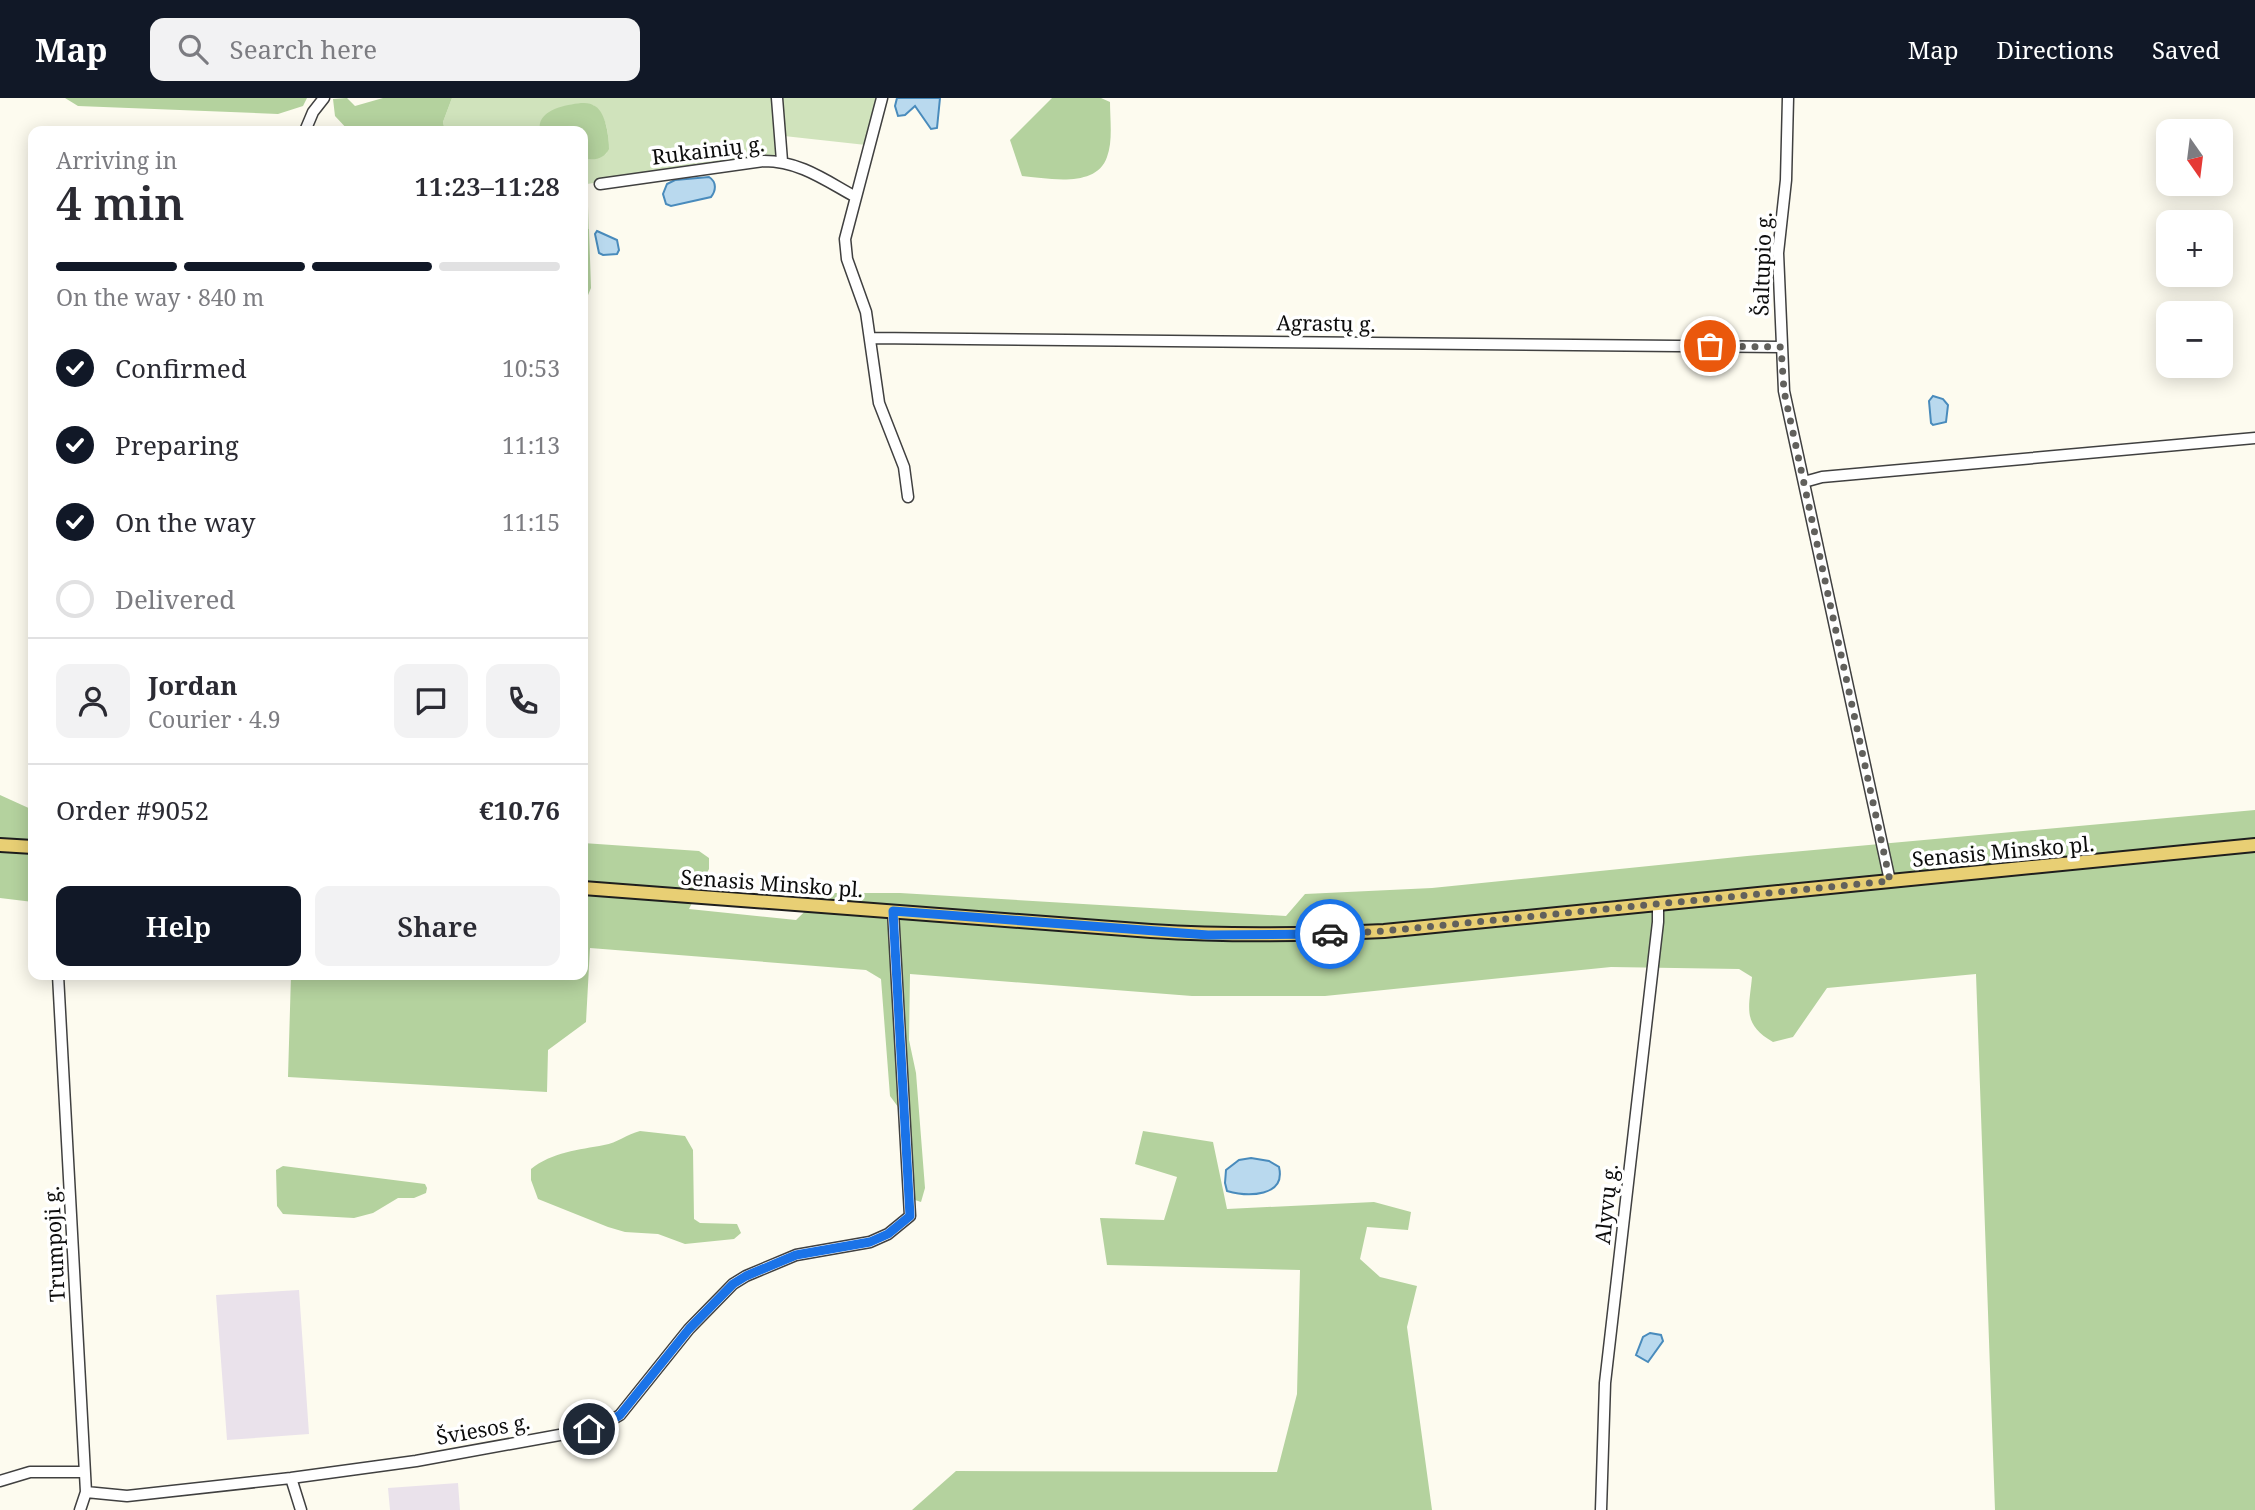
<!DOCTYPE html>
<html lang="en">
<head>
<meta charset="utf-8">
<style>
	body { margin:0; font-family:"Noto Serif",serif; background:#f2f2f3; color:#2b2b33; height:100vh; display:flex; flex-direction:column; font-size:26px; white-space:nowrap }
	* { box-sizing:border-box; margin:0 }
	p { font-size:23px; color:#7c7c81 }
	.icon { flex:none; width:38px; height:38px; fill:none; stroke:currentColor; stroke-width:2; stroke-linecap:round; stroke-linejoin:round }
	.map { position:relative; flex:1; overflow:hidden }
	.details { position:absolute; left:28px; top:28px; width:560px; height:854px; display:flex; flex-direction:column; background:#fff; border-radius:14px; box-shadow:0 4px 18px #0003 }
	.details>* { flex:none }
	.needle { width:46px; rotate:166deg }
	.fabs { position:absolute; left:2156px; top:21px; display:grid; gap:14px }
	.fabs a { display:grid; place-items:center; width:77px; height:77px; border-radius:14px; background:#fff; box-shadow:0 4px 18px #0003; font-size:35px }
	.pin { position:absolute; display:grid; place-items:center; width:60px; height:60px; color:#fff; margin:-30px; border:4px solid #fff; border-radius:50%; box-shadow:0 2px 7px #0007 }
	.courier { position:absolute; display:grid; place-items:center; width:70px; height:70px; margin:-35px; border:5px solid #1a73e8; border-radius:50%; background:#fff; color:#222; box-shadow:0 2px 9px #0007 }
	.overview em { font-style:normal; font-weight:600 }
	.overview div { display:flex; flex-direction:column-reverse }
	.overview { display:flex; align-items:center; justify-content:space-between; height:119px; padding:0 28px }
	h1 { font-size:46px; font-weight:600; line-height:52px }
	.bar { display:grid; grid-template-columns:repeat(4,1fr); gap:10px 7px; align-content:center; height:84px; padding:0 28px }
	.bar i { height:9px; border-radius:5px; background:#e1e1e2 }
	.bar .current { background:#111827 }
	.bar p { grid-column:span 4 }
	.line { display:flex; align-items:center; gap:18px; padding:0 28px; border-top:2px solid #e1e1e2 }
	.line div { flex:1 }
	.round { display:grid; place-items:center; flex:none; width:74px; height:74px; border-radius:14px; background:#f2f2f3 }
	ol { padding:0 28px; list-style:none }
	li { display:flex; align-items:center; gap:21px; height:77px }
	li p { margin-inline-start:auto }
	li .icon { padding:7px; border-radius:50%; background:#111827; color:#fff; stroke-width:4 }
	li:last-child { color:#7c7c81 }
	li i { width:38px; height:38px; border:4px solid #e1e1e2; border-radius:50% }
	.primary-button { display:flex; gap:14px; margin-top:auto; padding:14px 28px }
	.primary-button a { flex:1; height:80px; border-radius:14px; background:#111827; color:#fff; font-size:28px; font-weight:600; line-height:80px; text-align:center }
	.primary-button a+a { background:#f2f2f3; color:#2b2b33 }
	header { display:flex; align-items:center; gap:42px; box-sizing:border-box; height:98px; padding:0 35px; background:#111827; color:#fff }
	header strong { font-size:33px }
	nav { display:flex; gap:38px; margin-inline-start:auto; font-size:24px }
	.search { width:490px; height:63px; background:#f2f2f3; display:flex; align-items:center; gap:18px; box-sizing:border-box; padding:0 24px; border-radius:14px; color:#7c7c81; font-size:26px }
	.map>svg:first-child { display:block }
	.industrial { fill:#eae2eb }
	.green { fill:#d0e3bc }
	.forest { fill:#b4d29e }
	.water { fill:#b9d9ee; stroke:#498bbc; stroke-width:2 }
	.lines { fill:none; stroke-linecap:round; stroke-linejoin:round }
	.minor-casing { stroke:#404040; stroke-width:13 }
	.major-casing { stroke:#1e1e1e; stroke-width:16 }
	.minor { stroke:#fff; stroke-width:10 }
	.major { stroke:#e8cf74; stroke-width:12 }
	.done { stroke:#61605c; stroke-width:7; stroke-dasharray:0 12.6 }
	.route { stroke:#1a73e8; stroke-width:9 }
	.labels { text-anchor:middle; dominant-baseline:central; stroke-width:7; stroke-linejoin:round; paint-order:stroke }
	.street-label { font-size:21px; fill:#0d0d0d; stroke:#fff }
</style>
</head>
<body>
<header>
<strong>Map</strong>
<div class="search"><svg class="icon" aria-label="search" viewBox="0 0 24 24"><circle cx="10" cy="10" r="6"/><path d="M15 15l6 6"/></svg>Search here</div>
<nav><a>Map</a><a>Directions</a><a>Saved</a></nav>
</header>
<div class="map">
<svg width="2255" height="1412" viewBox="0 0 2255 1412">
	<rect width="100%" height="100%" fill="#fdfbef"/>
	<path class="industrial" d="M299,1192l10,144 -82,6 -11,-145z
		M458,1385l2,27h-70l-2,-22z"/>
	<path class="green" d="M452,0h323l3,57 -191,29 2,45 -6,-5v-66l5,1 18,-5c6,-15 0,-40 -13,-49l-54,23 1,3h-95l-2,-9z
		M780,0h99l-13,47 -82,-9z"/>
	<path class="forest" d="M65,0h242l-4,8 -25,8 -200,-8z
		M347,0l8,8 28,-8h69l-9,24 2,9h-96l-14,-15 -2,-17z
		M1052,0h49l9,4c0,17 3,39 -3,55 -11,32 -60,21 -85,19l-12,-36z
		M581,5c4,0 8,0 12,2 13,5 16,32 16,44 -5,10 -15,12 -26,9v-27h-43c-4,-21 25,-26 41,-28z
		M583,126l6,5 2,59 -8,19z
		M0,697l33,15v92l-33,-4z
		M2255,712v700h-260l-19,-536 -149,14 -34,49 -20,5c-31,-18 -24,-33 -21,-65l-13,-8 -128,-2 -286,29h-133l-282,-22 -1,66 7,33 9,115 -4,14 -6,-2 -8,-81 -17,-23 -9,-117 -15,-9 -276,-22 -4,74 -38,28 -1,42 -259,-15 3,-102h292v-132l116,8 10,7v11l-20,40 107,11 28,-27h76l386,23 19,-22 127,-6 315,-32z
		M640,1033l45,5 8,14 1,69 6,4 37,1 4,9 -7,6 -49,5 -27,-10 -33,-2 -17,-5 -70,-28 -7,-19v-11c21,-17 48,-19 73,-24 13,-2 23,-11 36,-14z
		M1143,1033l70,11 14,67 147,-7 37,10 -3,18 -41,-3 -7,32 20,18 37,9 -10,41 25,183h-520l44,-39 321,1 20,-78 3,-124 -193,-5 -7,-47 64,2 13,-43 -42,-13z
		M283,1068l142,18 2,4 -1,5 -12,5h-16l-25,15 -19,5 -71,-4 -6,-8 -1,-36z"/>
	<path class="water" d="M897,0h43l-3,30 -6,1 -16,-23 -10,9 -7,1 -3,-10z
		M709,79c8,5 7,14 2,20l-40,9 -5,-2 -3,-10 4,-10 8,-4z
		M597,133l20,9 2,10 -2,4 -14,1 -4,-2 -4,-19z
		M1933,298l10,3 5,6 -2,17 -13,3 -2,-2 -2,-22z
		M1251,1060l18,3 10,6c7,30 -31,30 -52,24l-2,-8 1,-13 13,-10z
		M1650,1235l11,2 2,6 -15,21 -12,-7 7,-18z"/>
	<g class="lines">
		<g class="minor-casing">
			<path id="minor" d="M777,0l5,63
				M882,0l-37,141 2,20 19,53 13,91 25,64 4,30
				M1788,0l-2,82 -8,73 6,138 106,490
				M305,33l8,-19 11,-14
				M600,86l164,-23c35,0 61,19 90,35
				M870,240l911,9
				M1804,384l18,-5 433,-39
				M58,877l28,517 -6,18
				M291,1380l10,32
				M0,1383l30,-9h54
				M86,1394l41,4 164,-18 125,-17 160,-29 27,-7 17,-10 69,-86 44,-45 13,-8 50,-21 74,-13 18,-8 22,-18 -17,-305
				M1601,1412l4,-127 53,-461v-19"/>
		</g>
		<g class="major-casing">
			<path id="major" d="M0,747l33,2
				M583,790l568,43c78,5 155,4 233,0l871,-86"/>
		</g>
		<use href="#minor" class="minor"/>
		<use href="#major" class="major"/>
	</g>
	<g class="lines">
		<path class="done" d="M1330,836l54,-3 506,-50 -106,-490 -3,-44 -71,-1"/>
		<path class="route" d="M589,1331l14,-4 17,-10 69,-86 44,-45 13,-8 50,-21 74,-13 18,-8 22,-18 -17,-305 315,24 122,-1"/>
	</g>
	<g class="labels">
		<g class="street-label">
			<text transform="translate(708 52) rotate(-7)">Rukainių g.</text>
			<text transform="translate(1762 166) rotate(-88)">Šaltupio g.</text>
			<text transform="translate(1326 225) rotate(1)">Agrastų g.</text>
			<text transform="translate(2003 753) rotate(-5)">Senasis Minsko pl.</text>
			<text transform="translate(772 785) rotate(4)">Senasis Minsko pl.</text>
			<text transform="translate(1606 1106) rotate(-84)">Alyvų g.</text>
			<text transform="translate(54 1146) rotate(-93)">Trumpoji g.</text>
			<text transform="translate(483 1331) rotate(-10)">Šviesos g.</text>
		</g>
	</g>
</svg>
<div class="fabs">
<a><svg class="needle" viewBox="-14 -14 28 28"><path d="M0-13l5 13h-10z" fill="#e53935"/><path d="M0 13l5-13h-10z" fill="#7c7c81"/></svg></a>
<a>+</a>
<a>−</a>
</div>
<div class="pin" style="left:1710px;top:248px;background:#ea580c"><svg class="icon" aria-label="bag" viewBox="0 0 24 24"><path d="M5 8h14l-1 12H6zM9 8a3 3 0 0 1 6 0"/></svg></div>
<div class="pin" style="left:589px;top:1331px;background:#1f2937"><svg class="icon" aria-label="home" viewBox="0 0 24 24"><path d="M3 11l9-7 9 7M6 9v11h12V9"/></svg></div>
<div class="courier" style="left:1330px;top:836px"><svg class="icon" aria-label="car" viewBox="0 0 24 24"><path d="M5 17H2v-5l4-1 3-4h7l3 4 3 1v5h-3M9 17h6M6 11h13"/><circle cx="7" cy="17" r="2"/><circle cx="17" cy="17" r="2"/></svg></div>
<section class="details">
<div class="overview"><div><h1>4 min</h1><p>Arriving in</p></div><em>11:23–11:28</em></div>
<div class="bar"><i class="current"></i><i class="current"></i><i class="current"></i><i></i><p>On the way · 840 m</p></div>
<ol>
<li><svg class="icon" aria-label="check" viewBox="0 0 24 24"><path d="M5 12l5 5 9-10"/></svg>Confirmed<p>10:53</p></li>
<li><svg class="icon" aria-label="check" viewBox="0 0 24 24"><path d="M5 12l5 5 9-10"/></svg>Preparing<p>11:13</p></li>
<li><svg class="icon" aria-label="check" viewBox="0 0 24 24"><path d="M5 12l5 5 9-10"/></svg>On the way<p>11:15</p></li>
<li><i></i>Delivered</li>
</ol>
<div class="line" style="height:126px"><a class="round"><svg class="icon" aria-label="person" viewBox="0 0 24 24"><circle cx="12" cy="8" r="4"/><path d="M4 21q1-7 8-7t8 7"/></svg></a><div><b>Jordan</b><p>Courier · 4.9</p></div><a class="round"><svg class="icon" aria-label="chat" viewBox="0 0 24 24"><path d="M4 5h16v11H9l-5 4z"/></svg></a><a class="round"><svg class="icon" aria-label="phone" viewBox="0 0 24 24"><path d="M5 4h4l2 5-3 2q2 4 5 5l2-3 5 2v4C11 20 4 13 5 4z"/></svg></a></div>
<div class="line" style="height:91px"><div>Order #9052</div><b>€10.76</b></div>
<div class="primary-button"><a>Help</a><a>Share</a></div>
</section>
</div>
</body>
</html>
